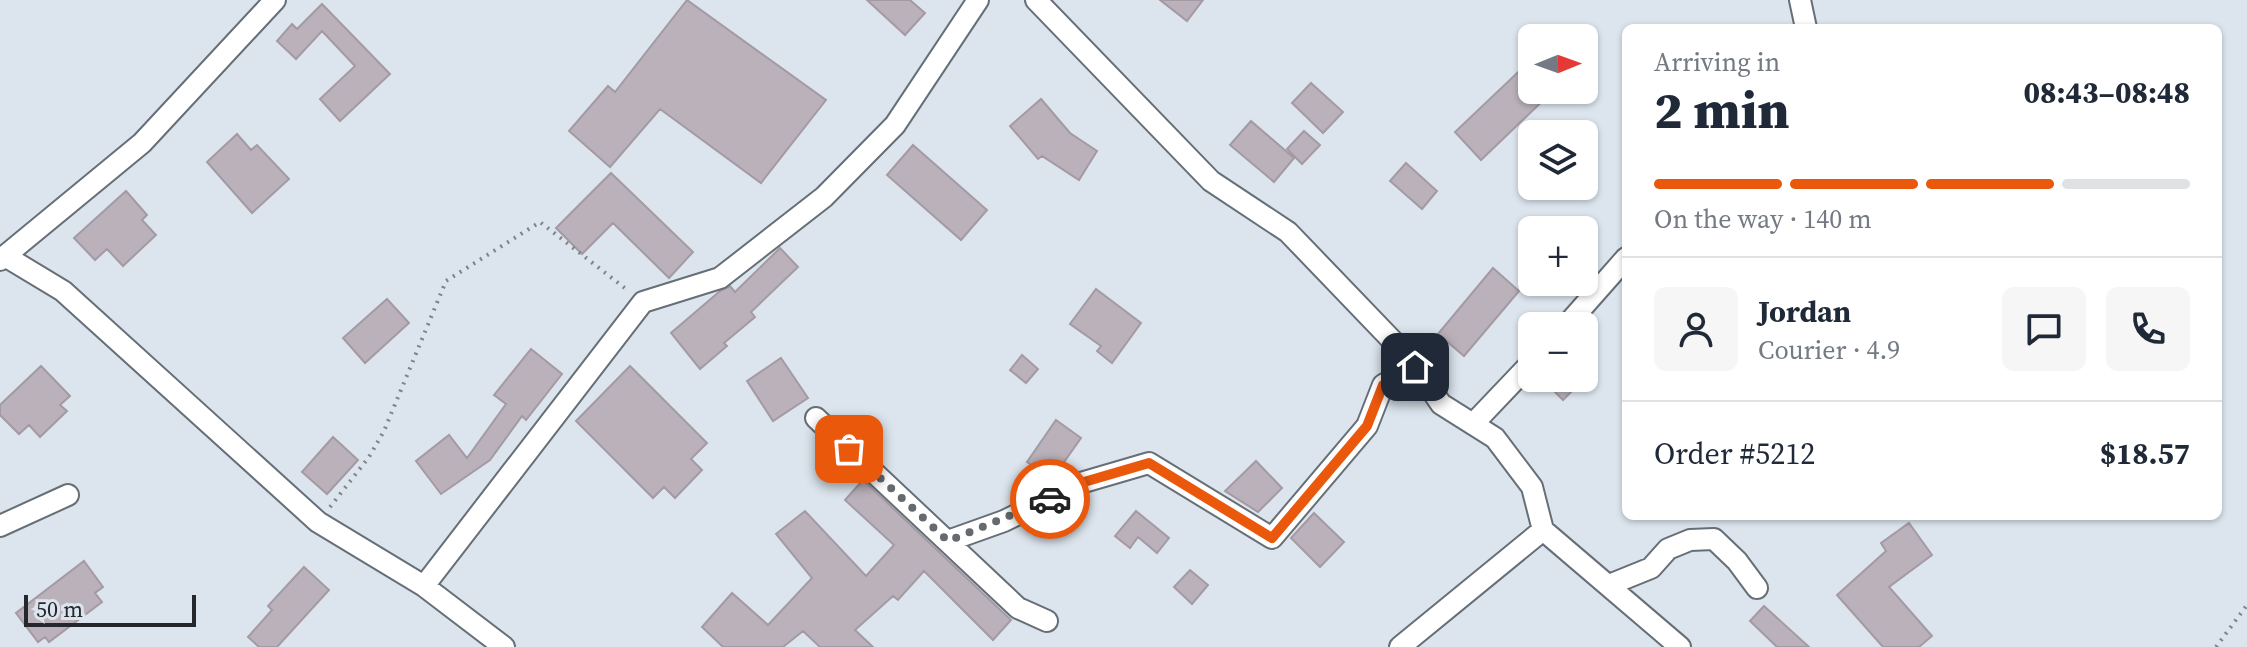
<!DOCTYPE html>
<html lang="en">
<head>
<meta charset="utf-8">
<style>
	body { margin:0; font-family:"Source Serif 4",serif; background:#f6f6f7; color:#1f2937; height:100vh; display:flex; flex-direction:column; font-size:30px; white-space:nowrap }
	* { box-sizing:border-box; margin:0 }
	p { font-size:26px; color:#747a83 }
	.icon { flex:none; width:44px; height:44px; fill:none; stroke:currentColor; stroke-width:2; stroke-linecap:round; stroke-linejoin:round }
	.map { position:relative; flex:1; overflow:hidden }
	.panel { position:absolute; left:1622px; top:24px; width:600px; height:496px; display:flex; flex-direction:column; background:#fff; border-radius:12px; box-shadow:0 2px 6px #0004 }
	.panel>* { flex:none }
	.needle { width:52px; rotate:89deg }
	.tools { position:absolute; left:1518px; top:24px; display:grid; gap:16px }
	.tools a { display:grid; place-items:center; width:80px; height:80px; border-radius:12px; background:#fff; box-shadow:0 2px 6px #0004; font-size:40px }
	.scale { position:absolute; left:24px; bottom:20px; width:172px; box-sizing:border-box; padding-left:8px; border:4px solid #24272b; border-top:0; font-size:22px; line-height:28px; white-space:nowrap; color:#24272b; -webkit-text-stroke:6px #dce5ee; paint-order:stroke }
	.pin { position:absolute; display:grid; place-items:center; width:68px; height:68px; color:#fff; margin:-34px; border-radius:16px; box-shadow:0 4px 12px #0006 }
	.courier { position:absolute; display:grid; place-items:center; width:80px; height:80px; margin:-40px; border:6px solid #ea580c; border-radius:50%; background:#fff; color:#222; box-shadow:0 2px 10px #0007 }
	.head em { font-style:normal; font-weight:800 }
	.head div { display:flex; flex-direction:column-reverse }
	.head { display:flex; align-items:center; justify-content:space-between; height:136px; padding:0 32px }
	h1 { font-size:52px; font-weight:800; line-height:60px }
	.bar { display:grid; grid-template-columns:repeat(4,1fr); gap:12px 8px; align-content:center; height:96px; padding:0 32px }
	.bar i { height:10px; border-radius:6px; background:#e0e1e3 }
	.bar .on { background:#ea580c }
	.bar p { grid-column:span 4 }
	.line { display:flex; align-items:center; gap:20px; padding:0 32px; border-top:2px solid #e0e1e3 }
	.line div { flex:1 }
	.round { display:grid; place-items:center; flex:none; width:84px; height:84px; border-radius:12px; background:#f6f6f7 }
	.map>svg:first-child { display:block }
	.building { fill:#bab1ba; stroke:#a39aa3; stroke-width:2 }
	.lines { fill:none; stroke-linecap:round; stroke-linejoin:round }
	.street-casing { stroke:#666e76; stroke-width:24 }
	.path { stroke:#7e848b; stroke-width:4; stroke-dasharray:2 6; stroke-linecap:butt }
	.street { stroke:#fff; stroke-width:20 }
	.done { stroke:#646a6f; stroke-width:8; stroke-dasharray:0 14.4 }
	.route { stroke:#ea580c; stroke-width:10 }
</style>
</head>
<body>
<div class="map">
<svg width="2247" height="647" viewBox="0 0 2247 647">
	<rect width="100%" height="100%" fill="#dce5ee"/>
	<path class="building" d="M687,0l139,100 -65,83 -101,-74 -50,58 -41,-36 39,-45 7,6z
		M867,0h43l15,13 -20,22z
		M1160,0h43l-16,21z
		M322,4l68,70 -50,47 -20,-22 35,-33 -33,-35 -26,28 -19,-18 15,-17 5,5z
		M1532,59v31h22l-73,70 -26,-28z
		M1311,83l32,29 -20,21 -31,-30z
		M1041,99l29,34 27,18 -18,29 -37,-24 -4,3 -28,-33z
		M1251,121l43,37 -20,24 -44,-37z
		M1304,131l16,14 -18,19 -15,-15z
		M237,134l14,16 6,-5 32,34 -37,34 -45,-51z
		M913,145l74,65 -26,30 -74,-65z
		M1406,163l31,28 -15,18 -32,-28z
		M611,173l82,79 -24,26 -56,-55 -31,31 -26,-26z
		M126,191l21,24 -5,5 14,15 -33,31 -16,-17 -12,11 -21,-22z
		M780,248l18,19 -47,45 4,5 -31,26 3,3 -27,23 -29,-36 49,-42 10,-5 5,6z
		M1493,268l26,23 -55,65 -26,-22z
		M1096,289l45,34 -29,40 -15,-12 4,-5 -31,-22z
		M387,299l22,24 -44,40 -22,-25z
		M531,349l31,25 -36,46 -4,-4 -32,44 -49,34 -25,-33 33,-26 18,23 39,-54 -12,-9z
		M1022,355l16,14 -12,14 -16,-13z
		M781,358l27,40 -35,23 -26,-40z
		M41,366l29,30 -10,9 7,6 -27,26 -11,-12 -10,9 -19,-19v-10z
		M630,366l77,77 -16,16 11,11 -27,28 -11,-11 -11,11 -77,-77z
		M1541,378h44l-22,22z
		M1056,420l25,18 -29,41 -25,-17z
		M333,437l25,23 -31,34 -25,-22z
		M1256,461l26,27 -24,24 -33,-21z
		M863,480l148,140 -18,20 -69,-69 -26,29 -5,-4 -38,34 18,17h-53l-17,-16 -20,16h-60l-21,-20 30,-34 36,32 44,-47 -36,-44 29,-23 61,65 28,-31 -49,-45z
		M1136,511l33,27 -12,15 -19,-16 -8,11 -15,-12z
		M1314,513l30,29 -24,25 -29,-29z
		M1909,523l23,32 -43,32 43,49 -13,11h-36l-46,-52 49,-44 -5,-8z
		M84,561l19,26 -8,6 7,9 -53,40 -4,-5 -7,5 -22,-29z
		M304,567l25,23 -52,57h-18l-11,-10 24,-27 -4,-4z
		M1190,570l18,15 -16,19 -18,-17z
		M1764,606l45,41h-32l-27,-26z"/>
	<g class="lines">
		<g class="street-casing">
			<path id="street" d="M1036,0l175,181 77,51 123,128 30,44 54,34 37,49 11,43 137,117
				M1800,0l6,28
				M5,256l58,35 255,231 106,64 80,61
				M0,260l142,-117 133,-143
				M1566,326l60,-68
				M816,418l202,190 29,13
				M1473,424l59,-62
				M0,526l68,-31
				M948,541l56,-20 80,-39 65,-19 123,75 95,-112 16,-41 32,-18
				M1609,585l42,-17 17,-19 22,-9 24,-1 23,22 20,27
				M424,586l219,-284 77,-24 104,-81 71,-72 83,-125
				M1400,647l143,-117"/>
		</g>
		<path class="path" d="M330,507l39,-50 15,-26 62,-150 94,-59 86,67
			M2216,647l31,-42"/>
		<use href="#street" class="street"/>
	</g>
	<g class="lines">
		<path class="done" d="M849,449l99,92 102,-42"/>
		<path class="route" d="M1050,499l34,-17 65,-19 123,75 95,-112 16,-41 32,-18"/>
	</g>
</svg>
<div class="tools">
<a><svg class="needle" viewBox="-14 -14 28 28"><path d="M0-13l5 13h-10z" fill="#e53935"/><path d="M0 13l5-13h-10z" fill="#747a83"/></svg></a>
<a><svg class="icon" aria-label="layers" viewBox="0 0 24 24"><path d="M12 4l9 5-9 5-9-5zM3 14l9 5 9-5"/></svg></a>
<a>+</a>
<a>−</a>
</div>
<div class="scale">50 m</div>
<div class="pin" style="left:849px;top:449px;background:#ea580c"><svg class="icon" aria-label="bag" viewBox="0 0 24 24"><path d="M5 8h14l-1 12H6zM9 8a3 3 0 0 1 6 0"/></svg></div>
<div class="pin" style="left:1415px;top:367px;background:#1f2937"><svg class="icon" aria-label="home" viewBox="0 0 24 24"><path d="M3 11l9-7 9 7M6 9v11h12V9"/></svg></div>
<div class="courier" style="left:1050px;top:499px"><svg class="icon" aria-label="car" viewBox="0 0 24 24"><path d="M5 17H2v-5l4-1 3-4h7l3 4 3 1v5h-3M9 17h6M6 11h13"/><circle cx="7" cy="17" r="2"/><circle cx="17" cy="17" r="2"/></svg></div>
<section class="panel">
<div class="head"><div><h1>2 min</h1><p>Arriving in</p></div><em>08:43–08:48</em></div>
<div class="bar"><i class="on"></i><i class="on"></i><i class="on"></i><i></i><p>On the way · 140 m</p></div>
<div class="line" style="height:144px"><a class="round"><svg class="icon" aria-label="person" viewBox="0 0 24 24"><circle cx="12" cy="8" r="4"/><path d="M4 21q1-7 8-7t8 7"/></svg></a><div><b>Jordan</b><p>Courier · 4.9</p></div><a class="round"><svg class="icon" aria-label="chat" viewBox="0 0 24 24"><path d="M4 5h16v11H9l-5 4z"/></svg></a><a class="round"><svg class="icon" aria-label="phone" viewBox="0 0 24 24"><path d="M5 4h4l2 5-3 2q2 4 5 5l2-3 5 2v4C11 20 4 13 5 4z"/></svg></a></div>
<div class="line" style="height:104px"><div>Order #5212</div><b>$18.57</b></div>
</section>
</div>
</body>
</html>
